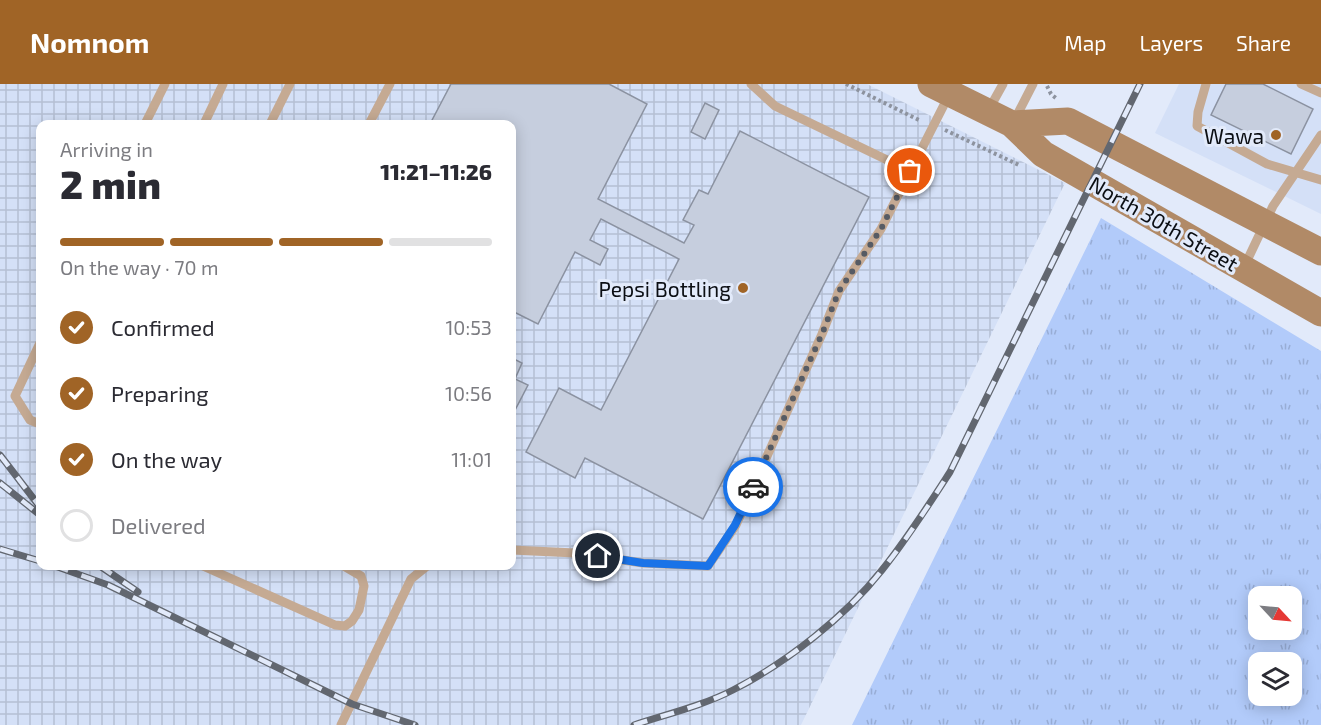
<!DOCTYPE html>
<html lang="en">
<head>
<meta charset="utf-8">
<style>
	body { margin:0; font-family:"Exo 2",sans-serif; background:#f2f2f3; color:#2b2b33; height:100vh; display:flex; flex-direction:column; font-size:22px; white-space:nowrap }
	* { box-sizing:border-box; margin:0 }
	p { font-size:20px; color:#7c7c81 }
	.icon { flex:none; width:33px; height:33px; fill:none; stroke:currentColor; stroke-width:2; stroke-linecap:round; stroke-linejoin:round }
	.map { position:relative; flex:1; overflow:hidden }
	.details { position:absolute; left:36px; top:36px; width:480px; height:450px; display:flex; flex-direction:column; background:#fff; border-radius:12px; box-shadow:0 3px 15px #0003 }
	.details>* { flex:none }
	.needle { width:39px; rotate:116deg }
	.buttons { position:absolute; left:1248px; top:502px; display:grid; gap:12px }
	.buttons a { display:grid; place-items:center; width:54px; height:54px; border-radius:12px; background:#fff; box-shadow:0 3px 15px #0003; font-size:30px }
	.pin { position:absolute; display:grid; place-items:center; width:51px; height:51px; color:#fff; margin:-26px; border:3px solid #fff; border-radius:50%; box-shadow:0 2px 6px #0007 }
	.courier { position:absolute; display:grid; place-items:center; width:60px; height:60px; margin:-30px; border:4px solid #1a73e8; border-radius:50%; background:#fff; color:#222; box-shadow:0 2px 8px #0007 }
	.headline em { font-style:normal; font-weight:800 }
	.headline div { display:flex; flex-direction:column-reverse }
	.headline { display:flex; align-items:center; justify-content:space-between; height:102px; padding:0 24px }
	h1 { font-size:39px; font-weight:800; line-height:45px }
	.bar { display:grid; grid-template-columns:repeat(4,1fr); gap:9px 6px; align-content:center; height:72px; padding:0 24px }
	.bar i { height:8px; border-radius:4px; background:#e1e1e2 }
	.bar .current { background:#a06426 }
	.bar p { grid-column:span 4 }
	ol { padding:0 24px; list-style:none }
	li { display:flex; align-items:center; gap:18px; height:66px }
	li p { margin-inline-start:auto }
	li .icon { padding:6px; border-radius:50%; background:#a06426; color:#fff; stroke-width:4 }
	li:last-child { color:#7c7c81 }
	li i { width:33px; height:33px; border:3px solid #e1e1e2; border-radius:50% }
	header { display:flex; align-items:center; gap:36px; box-sizing:border-box; height:84px; padding:0 30px; background:#a06426; color:#fff }
	header strong { font-size:28px }
	nav { display:flex; gap:33px; margin-inline-start:auto; font-size:21px }
	.map>svg:first-child { display:block }
	.built { fill:#d4e0f7 }
	.industrial { fill:url(#industrial-grid); fill-rule:evenodd }
	.grass { fill:url(#grass-tufts); fill-rule:evenodd }
	.building { fill:#c6cede; stroke:#8b92a1; stroke-width:1.5 }
	.lines { fill:none; stroke-linecap:round; stroke-linejoin:round }
	.path { stroke:#8d939f; stroke-width:4; stroke-dasharray:3 3; stroke-linecap:butt }
	.lane { stroke:#c5aa93; stroke-width:9 }
	.secondary { stroke:#b18a67; stroke-width:27 }
	.rail-casing { stroke:#626770; stroke-width:7 }
	.rail { stroke:#e2eafa; stroke-width:4.5; stroke-dasharray:14; stroke-linecap:butt }
	.done { stroke:#565b64; stroke-width:6; stroke-dasharray:0 10.8 }
	.route { stroke:#1a73e8; stroke-width:8 }
	.poi-dot { fill:#a06426; stroke:#e2eafa; stroke-width:2 }
	.labels { text-anchor:middle; dominant-baseline:central; stroke-width:6; stroke-linejoin:round; paint-order:stroke }
	.poi-label { font-size:21px; fill:#0b0e13; stroke:#e2eafa; text-anchor:end }
	.street-label { font-size:21px; fill:#0b0e13; stroke:#e2eafa }
</style>
</head>
<body>
<header>
<strong>Nomnom</strong>
<nav><a>Map</a><a>Layers</a><a>Share</a></nav>
</header>
<div class="map">
<svg width="1321" height="641" viewBox="0 0 1321 641">
	<defs>
		<pattern id="industrial-grid" width="8" height="8" patternUnits="userSpaceOnUse" patternTransform="scale(1.5)"><rect width="8" height="8" fill="#d4e0f7"/><path d="M0 4h8M4 0v8" fill="none" stroke="#b5bfd3"/></pattern>
		<pattern id="grass-tufts" width="24" height="20" patternUnits="userSpaceOnUse" patternTransform="scale(1.5)"><rect width="24" height="20" fill="#b2cbfa"/><path d="M3 7l-1-3M5 7V3M7 7l1-3M15 17l-1-3M17 17v-4M19 17l1-3" fill="none" stroke="#98add5"/></pattern>
	</defs>
	<rect width="100%" height="100%" fill="#e2eafa"/>
	<path class="built" d="M1179,0h142v130l-166,-81z"/>
	<path class="industrial" d="M0,0h867l198,99 -264,542h-801zM40,40h472v442h-472z"/>
	<path class="grass" d="M1101,134l220,133v374h-469zM1258,513h34v33h-34zM1258,579h34v33h-34z"/>
	<path class="building" d="M451,0h158l38,20 -49,95 86,44 10,-18 -11,-5 16,-30 9,4 32,-63 129,66 -166,322 -118,-61 -10,20 -49,-26 33,-64 42,22 78,-151 -78,-40 -11,21 18,9 -8,16 -25,-13 -37,72 -26,-13v-187h-82z
		M1226,0h37l50,25 -22,45 -80,-39z
		M705,19l14,7 -14,29 -14,-7z
		M512,274l10,5 -7,16 13,6 -16,31z"/>
	<g class="lines">
		<path class="path" d="M846,0l75,37
			M1047,2l4,8 6,5
			M945,46l74,35"/>
		<path class="lane" d="M751,0l24,22 135,65
			M1206,0l-8,28 -1,14 70,38 54,16
			M1301,0l20,9
			M988,27l15,-27
			M1015,35l18,-35
			M145,40l20,-40
			M204,40l19,-40
			M270,40l20,-40
			M369,40l21,-40
			M1244,183l29,-61 48,-71
			M40,259l-25,53 15,24 10,4
			M512,466l63,3 68,10 65,3 28,-41 86,-191 17,-43 42,-62 68,-134
			M203,482l132,59 10,1 7,-5 7,-11 5,-24 -3,-10 -17,-10
			M341,641l70,-146 16,-13"/>
		<path class="secondary" d="M931,0l81,40 31,30 278,159
			M1012,40l56,-3 253,131"/>
		<g class="rail-casing">
			<path id="rail" d="M0,371l40,52
				M0,399l40,32
				M0,465l40,12
				M55,482l53,19 244,119 63,21
				M100,482l38,26
				M634,641c33,-11 68,-19 99,-35 53,-27 112,-73 149,-120 25,-31 46,-64 68,-98l190,-388"/>
		</g>
		<use href="#rail" class="rail"/>
	</g>
	<g class="lines">
		<path class="done" d="M753,403l69,-153 17,-43 42,-62 29,-58"/>
		<path class="route" d="M598,472l45,7 65,3 27,-41 18,-38"/>
	</g>
	<g class="poi-dot">
		<circle cx="1276" cy="51" r="6"/>
		<circle cx="743" cy="204" r="6"/>
	</g>
	<g class="labels">
		<g class="poi-label">
			<text x="1264" y="51">Wawa</text>
			<text x="731" y="204">Pepsi Bottling</text>
		</g>
		<g class="street-label">
			<text transform="translate(1164 139) rotate(30)">North 30th Street</text>
		</g>
	</g>
</svg>
<div class="buttons">
<a><svg class="needle" viewBox="-14 -14 28 28"><path d="M0-13l5 13h-10z" fill="#e53935"/><path d="M0 13l5-13h-10z" fill="#7c7c81"/></svg></a>
<a><svg class="icon" aria-label="layers" viewBox="0 0 24 24"><path d="M12 4l9 5-9 5-9-5zM3 14l9 5 9-5"/></svg></a>
</div>
<div class="pin" style="left:910px;top:87px;background:#ea580c"><svg class="icon" aria-label="bag" viewBox="0 0 24 24"><path d="M5 8h14l-1 12H6zM9 8a3 3 0 0 1 6 0"/></svg></div>
<div class="pin" style="left:598px;top:472px;background:#1f2937"><svg class="icon" aria-label="home" viewBox="0 0 24 24"><path d="M3 11l9-7 9 7M6 9v11h12V9"/></svg></div>
<div class="courier" style="left:753px;top:403px"><svg class="icon" aria-label="car" viewBox="0 0 24 24"><path d="M5 17H2v-5l4-1 3-4h7l3 4 3 1v5h-3M9 17h6M6 11h13"/><circle cx="7" cy="17" r="2"/><circle cx="17" cy="17" r="2"/></svg></div>
<section class="details">
<div class="headline"><div><h1>2 min</h1><p>Arriving in</p></div><em>11:21–11:26</em></div>
<div class="bar"><i class="current"></i><i class="current"></i><i class="current"></i><i></i><p>On the way · 70 m</p></div>
<ol>
<li><svg class="icon" aria-label="check" viewBox="0 0 24 24"><path d="M5 12l5 5 9-10"/></svg>Confirmed<p>10:53</p></li>
<li><svg class="icon" aria-label="check" viewBox="0 0 24 24"><path d="M5 12l5 5 9-10"/></svg>Preparing<p>10:56</p></li>
<li><svg class="icon" aria-label="check" viewBox="0 0 24 24"><path d="M5 12l5 5 9-10"/></svg>On the way<p>11:01</p></li>
<li><i></i>Delivered</li>
</ol>
</section>
</div>
</body>
</html>
